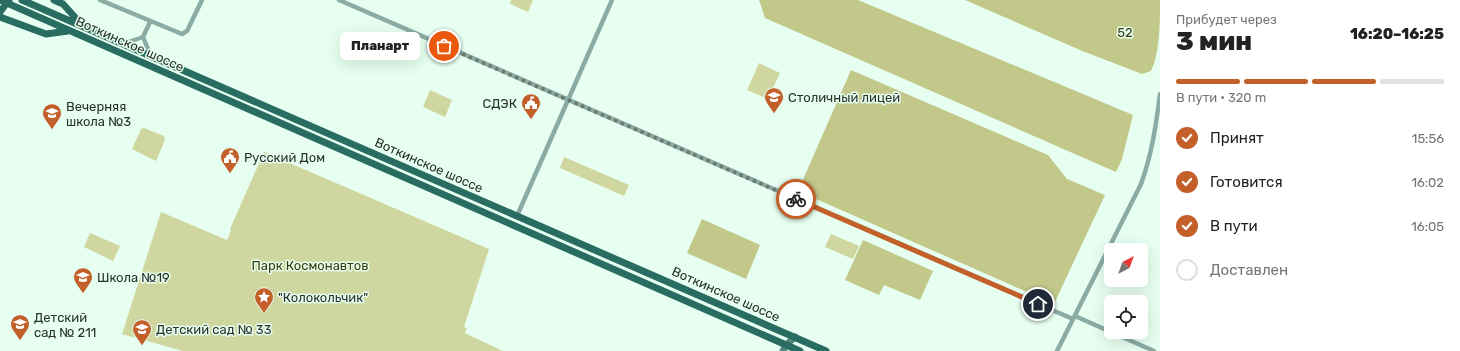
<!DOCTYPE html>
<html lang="ru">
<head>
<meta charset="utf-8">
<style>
	body { margin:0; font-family:Rubik,sans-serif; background:#f2f2f2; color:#222; height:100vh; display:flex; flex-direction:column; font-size:15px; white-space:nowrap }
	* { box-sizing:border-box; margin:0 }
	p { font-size:13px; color:#767676 }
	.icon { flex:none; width:22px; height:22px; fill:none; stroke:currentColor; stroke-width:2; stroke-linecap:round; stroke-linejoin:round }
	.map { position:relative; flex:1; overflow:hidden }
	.sheet { display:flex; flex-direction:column; background:#fff; width:300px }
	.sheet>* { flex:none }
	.needle { width:26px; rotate:41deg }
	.buttons { position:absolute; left:1104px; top:243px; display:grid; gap:8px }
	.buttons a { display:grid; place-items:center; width:44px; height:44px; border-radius:6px; background:#fff; box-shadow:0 4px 16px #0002; font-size:20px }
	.pin { position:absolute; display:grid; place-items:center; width:34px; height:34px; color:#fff; margin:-17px; border:2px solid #fff; border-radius:50%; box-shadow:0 1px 4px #0007 }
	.courier { position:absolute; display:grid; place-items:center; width:40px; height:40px; margin:-20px; border:3px solid #c35f29; border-radius:50%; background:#fff; color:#222; box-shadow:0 1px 5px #0007 }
	.bubble { position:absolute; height:28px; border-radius:6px; background:#fff; box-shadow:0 4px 16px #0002; font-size:13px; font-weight:800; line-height:28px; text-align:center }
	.summary em { font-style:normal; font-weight:800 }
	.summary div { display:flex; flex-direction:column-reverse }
	.summary { display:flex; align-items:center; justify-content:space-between; height:68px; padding:0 16px }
	h1 { font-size:26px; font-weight:800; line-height:30px }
	.bar { display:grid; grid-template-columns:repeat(4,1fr); gap:6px 4px; align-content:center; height:48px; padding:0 16px }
	.bar i { height:5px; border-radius:3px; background:#e0e0e0 }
	.bar .active { background:#c35f29 }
	.bar p { grid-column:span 4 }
	ol { padding:0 16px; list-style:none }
	li { display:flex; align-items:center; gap:12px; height:44px }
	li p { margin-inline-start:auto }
	li .icon { padding:4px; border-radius:50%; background:#c35f29; color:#fff; stroke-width:4 }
	li:last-child { color:#767676 }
	li i { width:22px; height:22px; border:2px solid #e0e0e0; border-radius:50% }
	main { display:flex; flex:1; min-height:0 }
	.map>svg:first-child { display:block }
	.green { fill:#d0d6a0 }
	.forest { fill:#c1c88a }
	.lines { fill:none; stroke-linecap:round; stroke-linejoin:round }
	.minor { stroke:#8baca5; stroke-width:4.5 }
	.secondary { stroke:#55877e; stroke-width:7 }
	.primary { stroke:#296d62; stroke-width:7 }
	.done { stroke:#6b7970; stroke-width:4; stroke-dasharray:0 7.2 }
	.route { stroke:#c35f29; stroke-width:5 }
	.labels { text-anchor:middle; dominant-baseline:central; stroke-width:3; stroke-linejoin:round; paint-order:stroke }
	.park-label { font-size:13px; fill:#393c0c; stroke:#e7fff0 }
	.street-label { font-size:13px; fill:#28312b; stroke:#e7fff0 }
	.poi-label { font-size:13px; fill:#28312b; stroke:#e7fff0; text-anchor:start }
</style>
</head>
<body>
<main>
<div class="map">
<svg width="1160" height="351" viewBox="0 0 1160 351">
	<rect width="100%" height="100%" fill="#e7fff0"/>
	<path class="green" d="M511,0h22l-5,12 -18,-8z
		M759,63l21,10 -12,26 -21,-9z
		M430,90l22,10 -7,17 -22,-10z
		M144,128l20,8 1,4 -9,21 -24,-12 9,-20z
		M264,152l225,97 -25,78 3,1 -2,5 38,18h-320l-61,-17 39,-122 66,28 4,-10 -1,-1z
		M564,157l65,28 -5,11 -64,-28z
		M90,233l30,13 -7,15 -29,-14z
		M831,234l28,12 -6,13 -28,-12z"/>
	<path class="forest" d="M759,0h99l275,115 -11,44 -6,13 -351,-154z
		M965,0h195c0,22 0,52 -9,71l-9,3 -62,-24z
		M851,70l197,85 19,24 38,16 -51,109 -256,-113z
		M702,219l58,26 -14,34 -59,-26z
		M863,240l70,31 -13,29 -36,-15 -5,10 -34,-15z"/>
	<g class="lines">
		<path class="minor" d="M100,0l82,34 5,-3 15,-31
			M339,0l734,319
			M143,37l8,19
			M123,44l20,-7 7,-15
			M517,216l95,-216
			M1075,316l36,16
			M1111,332l43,19
			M1057,351l84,-167c11,-30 15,-59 19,-90"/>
		<path class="secondary" d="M783,351l3,-6 9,-8"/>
		<path class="primary" d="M0,0l800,351
			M22,0l804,351
			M54,0l9,4 19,21
			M0,12l9,-12
			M0,17l46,17 22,-3"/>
	</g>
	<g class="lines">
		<path class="done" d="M444,46l352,153"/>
		<path class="route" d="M796,199l242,105"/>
	</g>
	<defs>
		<g id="school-pin" transform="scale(1)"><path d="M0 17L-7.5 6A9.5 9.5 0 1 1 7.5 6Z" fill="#c35f29" stroke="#e7fff0"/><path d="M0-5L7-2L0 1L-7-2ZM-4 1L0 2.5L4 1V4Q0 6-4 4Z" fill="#fff"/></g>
		<g id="civic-pin" transform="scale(1)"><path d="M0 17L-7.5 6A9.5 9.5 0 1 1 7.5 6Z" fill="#c35f29" stroke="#e7fff0"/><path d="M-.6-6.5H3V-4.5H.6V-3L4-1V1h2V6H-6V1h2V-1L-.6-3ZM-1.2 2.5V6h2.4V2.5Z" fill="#fff"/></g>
		<g id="sight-pin" transform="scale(1)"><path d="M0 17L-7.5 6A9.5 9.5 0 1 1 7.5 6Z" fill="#c35f29" stroke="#e7fff0"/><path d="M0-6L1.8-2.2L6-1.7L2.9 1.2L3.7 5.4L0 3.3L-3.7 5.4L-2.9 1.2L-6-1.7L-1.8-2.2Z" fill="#fff"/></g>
	</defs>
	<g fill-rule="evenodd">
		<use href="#school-pin" x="774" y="97"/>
		<use href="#civic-pin" x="531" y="103"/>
		<use href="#school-pin" x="52" y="113"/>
		<use href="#civic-pin" x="230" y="157"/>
		<use href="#school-pin" x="83" y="277"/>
		<use href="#sight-pin" x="264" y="297"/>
		<use href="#school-pin" x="20" y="324"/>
		<use href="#school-pin" x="142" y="329"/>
	</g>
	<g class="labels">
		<g class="park-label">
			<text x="1125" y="32">52</text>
			<text x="310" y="265">Парк Космонавтов</text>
		</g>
		<g class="street-label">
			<text transform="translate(130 44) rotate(24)">Воткинское шоссе</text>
			<text transform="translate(429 165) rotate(24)">Воткинское шоссе</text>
			<text transform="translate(726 294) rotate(24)">Воткинское шоссе</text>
		</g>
		<g class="poi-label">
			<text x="788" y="97">Столичный лицей</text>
			<text x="517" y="103" text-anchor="end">СДЭК</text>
			<text x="66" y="106">Вечерняя<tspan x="66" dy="15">школа №3</tspan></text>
			<text x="244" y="157">Русский Дом</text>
			<text x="97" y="277">Школа №19</text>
			<text x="278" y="297">"Колокольчик"</text>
			<text x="34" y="317">Детский<tspan x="34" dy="15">сад № 211</tspan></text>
			<text x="156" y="329">Детский сад № 33</text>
		</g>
	</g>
</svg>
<div class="buttons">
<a><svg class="needle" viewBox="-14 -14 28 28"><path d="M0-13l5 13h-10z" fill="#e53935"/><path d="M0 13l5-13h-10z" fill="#767676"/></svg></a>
<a><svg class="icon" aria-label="locate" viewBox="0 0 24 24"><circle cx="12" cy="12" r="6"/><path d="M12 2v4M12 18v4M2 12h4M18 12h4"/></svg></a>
</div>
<div class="pin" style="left:444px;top:46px;background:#ea580c"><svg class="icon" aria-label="bag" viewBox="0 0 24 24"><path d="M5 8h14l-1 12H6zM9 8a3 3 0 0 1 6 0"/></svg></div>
<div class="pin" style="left:1038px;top:304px;background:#1f2937"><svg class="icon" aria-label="home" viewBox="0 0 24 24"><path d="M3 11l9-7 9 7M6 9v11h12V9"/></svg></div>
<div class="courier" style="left:796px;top:199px"><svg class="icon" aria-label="bike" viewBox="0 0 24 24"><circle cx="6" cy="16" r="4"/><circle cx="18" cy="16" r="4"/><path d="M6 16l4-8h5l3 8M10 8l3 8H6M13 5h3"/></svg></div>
<div class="bubble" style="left:340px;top:32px;width:80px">Планарт</div>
</div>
<section class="sheet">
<div class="summary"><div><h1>3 мин</h1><p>Прибудет через</p></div><em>16:20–16:25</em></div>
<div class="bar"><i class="active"></i><i class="active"></i><i class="active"></i><i></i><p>В пути · 320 m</p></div>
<ol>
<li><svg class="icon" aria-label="check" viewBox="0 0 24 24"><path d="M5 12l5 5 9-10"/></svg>Принят<p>15:56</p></li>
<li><svg class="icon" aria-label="check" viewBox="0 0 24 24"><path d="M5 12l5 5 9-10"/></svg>Готовится<p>16:02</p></li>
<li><svg class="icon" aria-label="check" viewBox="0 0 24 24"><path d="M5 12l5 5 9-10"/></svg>В пути<p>16:05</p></li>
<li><i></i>Доставлен</li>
</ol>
</section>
</main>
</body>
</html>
